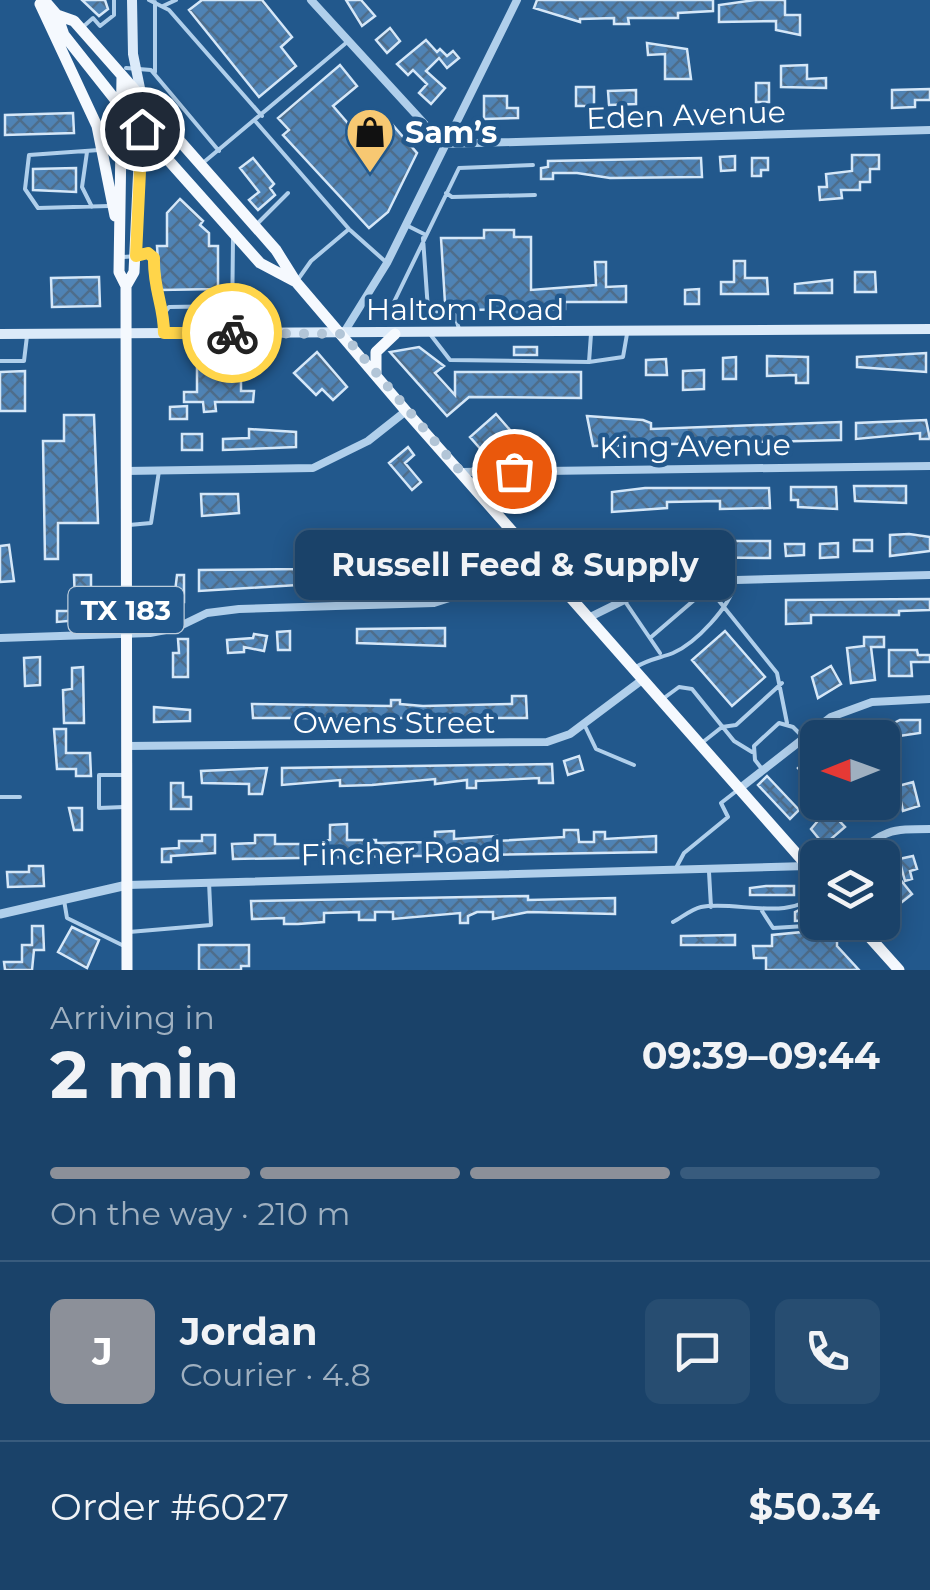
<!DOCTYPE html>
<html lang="en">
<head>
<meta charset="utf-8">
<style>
	body { margin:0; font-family:Montserrat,sans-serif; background:#274d71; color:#f1f3f6; height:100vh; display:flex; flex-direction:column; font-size:38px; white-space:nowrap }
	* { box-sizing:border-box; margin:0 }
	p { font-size:32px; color:#9fb0c0 }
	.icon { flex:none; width:55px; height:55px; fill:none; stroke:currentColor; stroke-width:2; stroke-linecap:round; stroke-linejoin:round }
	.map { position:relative; height:970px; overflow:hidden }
	.side { display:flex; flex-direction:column; background:#1a4269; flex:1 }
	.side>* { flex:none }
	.needle { width:65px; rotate:269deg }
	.buttons { position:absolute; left:800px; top:720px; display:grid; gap:20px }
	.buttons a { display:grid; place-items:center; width:100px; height:100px; border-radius:15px; background:#1a4269; box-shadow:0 5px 25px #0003,0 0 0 2px #385b7d; font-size:50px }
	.pin { position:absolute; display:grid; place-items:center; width:85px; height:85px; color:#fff; margin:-42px; border:5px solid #fff; border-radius:50%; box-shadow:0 2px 10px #0007 }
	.courier { position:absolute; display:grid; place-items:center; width:100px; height:100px; margin:-50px; border:8px solid #ffd54a; border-radius:50%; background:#fff; color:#222; box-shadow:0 2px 12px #0007 }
	.bubble { position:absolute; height:70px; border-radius:15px; background:#1a4269; box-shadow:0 5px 25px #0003,0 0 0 2px #385b7d; font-size:32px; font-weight:700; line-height:70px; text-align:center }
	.head em { font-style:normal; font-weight:700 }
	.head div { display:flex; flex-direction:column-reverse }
	.head { display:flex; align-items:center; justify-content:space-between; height:170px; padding:0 50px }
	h1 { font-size:65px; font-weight:700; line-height:75px }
	.bar { display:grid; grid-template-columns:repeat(4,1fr); gap:15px 10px; align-content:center; height:120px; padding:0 50px }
	.bar i { height:12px; border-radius:8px; background:#385b7d }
	.bar .active { background:#8c9099 }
	.bar p { grid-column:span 4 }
	.line { display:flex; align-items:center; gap:25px; padding:0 50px; border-top:2px solid #385b7d }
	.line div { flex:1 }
	.round { display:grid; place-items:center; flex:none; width:105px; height:105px; border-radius:15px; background:#274d71 }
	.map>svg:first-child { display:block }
	.building { fill:url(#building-cross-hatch); stroke:#d5e7f8; stroke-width:2.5 }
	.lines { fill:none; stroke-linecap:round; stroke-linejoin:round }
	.service { stroke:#b0cfeb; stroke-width:4 }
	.minor { stroke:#b0cfeb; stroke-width:8 }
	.tertiary { stroke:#b0cfeb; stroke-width:9 }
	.secondary { stroke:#dbeaf9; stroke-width:10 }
	.primary { stroke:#f5f9fe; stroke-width:11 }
	.done { stroke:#b2c5d7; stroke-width:10; stroke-dasharray:0 18 }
	.route { stroke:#ffd54a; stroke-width:12 }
	.labels { text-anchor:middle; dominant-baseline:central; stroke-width:9; stroke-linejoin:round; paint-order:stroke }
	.shield { fill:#22588c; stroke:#bdcddc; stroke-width:2.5 }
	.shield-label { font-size:28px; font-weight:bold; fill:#fff }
	.street-label { font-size:30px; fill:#fff; stroke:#22588c }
	.poi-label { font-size:30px; font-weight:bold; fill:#fff; stroke:#22588c; text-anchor:start }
</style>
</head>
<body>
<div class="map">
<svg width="930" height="970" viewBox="0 0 930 970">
	<defs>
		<pattern id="building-cross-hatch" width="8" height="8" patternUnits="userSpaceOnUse" patternTransform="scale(2.5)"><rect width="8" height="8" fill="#4f83b5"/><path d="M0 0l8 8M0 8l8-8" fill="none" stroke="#4e6d8b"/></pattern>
	</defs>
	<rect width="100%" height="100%" fill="#22588c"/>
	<path class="building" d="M82,0h23l3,9 -9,7z
		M202,0h60l30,37 -11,10 15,19 -37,31 -70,-87z
		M346,0h15l14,16 -13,10z
		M537,0h176v11l-35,2v5h-50l1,6h-15v-6l-34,1v3l-46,-14z
		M755,0h30v15h15v20l-24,-5v-9l-57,1v-17z
		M390,28l10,13 -13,12 -11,-13z
		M426,40l11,12 3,-3 7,7 6,-5 6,7 -12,10 -8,-10 -13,13 19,17 -14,16 -12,-11 8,-9 -14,-14 -5,5 -11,-11z
		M647,43l40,6 4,30h-26v-25l-17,1z
		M340,65l17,21 -24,20 26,30 25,-21 33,38 -29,59 -19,16 -86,-93 6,-5 -11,-12z
		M807,65v14l19,-1v10l-45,-1v-21z
		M756,83h13v19h-13z
		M576,87h18v19h-18z
		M930,89v11h-15v7l-23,1v-18z
		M636,90v14l-27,1 -1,-14z
		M484,96h23v12h11v10l-34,1z
		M73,113l1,20 -69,2v-20z
		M852,155h27v14h-9v13h-10v8h-19l1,8 -22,2 -1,-13h8l-1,-13 26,-3z
		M735,156v14l-14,1 -1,-14z
		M253,158l21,26 -4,4 5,7 -17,15 -9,-10 10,-8 -19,-24z
		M701,158l1,19 -92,1 -33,-5h-24v6h-12v-11l7,-1v-6z
		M752,158h16v12h-7v6h-9z
		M76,168v24l-43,-2v-21z
		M180,199l23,22 -3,4 9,8v13h9v43l-58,1 -3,-44h10v-33z
		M484,230h30v7h17v53l65,-5 -1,-23h11v25l20,-1v16h-61v7l-34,1v7h-18v-8l-39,1v-7h-29l-4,-65h43z
		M734,261h11v17h22l1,16h-47v-12h13z
		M855,272h20l1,20h-21z
		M99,277l1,29 -48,1 -1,-29z
		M832,280v13h-37v-9z
		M699,289v15h-14v-14z
		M419,347l25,19 -9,7 20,22v-23h126v26l-112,-1 -22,19 -57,-64z
		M514,347h23v8h-23z
		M197,352h44v39h13l-1,11h-38l1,9 -12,1 -1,-10h-19v-10h13z
		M317,352l30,35 -14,13 -11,-11 -6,6 -22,-22z
		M926,353v19l-69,-5v-10z
		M767,356l41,1v26h-12v-8l-29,1z
		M736,357v22h-13v-21z
		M666,359l1,16h-21v-15z
		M704,370v19l-21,1v-19z
		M25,371v40h-25v-39z
		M187,406v13h-17v-12z
		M496,414l34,39h-38v9l-22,-25z
		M64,415h30l4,108h-40v36h-13l-2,-118h21z
		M587,416l56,4 8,3v6l190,-7v18l-248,6z
		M926,420l4,19h-10v-6l-64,6v-16z
		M249,429l47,3v15l-73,3v-11l26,-1z
		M182,434h20v16h-20z
		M408,447l6,8 -9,8 16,19 -9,8 -23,-27z
		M854,486h52v17l-51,-2z
		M791,487h45l1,22 -39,-2v-7h-7z
		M645,488h124l1,20 -50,1v-8l-53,1v6l-55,4v-20z
		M201,494h37l1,19 -37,3z
		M698,532h7v9h65v17l-90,-1v-18h18z
		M909,534l21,3v14l-40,5v-21z
		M854,540h18v11h-18z
		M668,542l3,12 -29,9 -3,-12z
		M838,543v14l-18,1v-14z
		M785,544h19v11l-18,1z
		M9,545l5,36 -14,1v-36z
		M303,560h15v12l54,-4 51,4v12l-77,-2 -147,9v-21l104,-1z
		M74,575h17v44l-34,3v-11h14l4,-9z
		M177,575h7v27h-16v-10h7z
		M930,599v11l-31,1v4h-88v8l-25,1v-24z
		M445,628v18l-88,-3v-14z
		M290,631v19h-12l-1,-18z
		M725,631l40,46 -33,29 -40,-46z
		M254,634l13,2 -3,15 -20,-4v5l-16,1 -1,-13 26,-2z
		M864,637h20v10h-13l4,33 -24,3 -4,-35 17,-2z
		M178,639h10v38h-15v-24h6z
		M889,650h28l1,5h12v7h-19l1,14h-23z
		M40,657v28l-15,1 -1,-28z
		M831,666l10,18 -23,14 -6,-21z
		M83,667l1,56h-20l-1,-33 9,-1v-21z
		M512,696h14l1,22h-274l-1,-14 139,2v-6h9v4l23,2 89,-2z
		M154,707l36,3v11l-36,1z
		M900,720h20v13l-28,4v-13z
		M879,721l3,17h-14l-3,-14z
		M54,729h12v24h24l1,23h-15v-7h-19z
		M579,756l4,14 -15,5 -4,-14z
		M812,756l6,15 -10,8 -10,-11z
		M552,764l1,19h-14v-5l-63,3v7h-9v-8l-32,4v-5l-63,6 -32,1v-6l-58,5v-17z
		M267,768l-5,26h-13v-10l-47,-1 -1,-12z
		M767,776l32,34 -9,9 -32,-34z
		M913,782l6,24 -16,5 -3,-14 -10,3 -3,-11z
		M171,783h12v14h8v12h-20z
		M69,808h13v22h-8z
		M828,809l17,18 -21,18 -13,-16z
		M347,824v16h29v3l59,-1v-10l19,-1v8l43,-3v5l67,-4v-7h14l1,12h15v-10h11v7l51,-3v16l-423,7 -1,-15 23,-1v-8h20v9h30l25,-4v-15z
		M202,835h13v18l-44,3v6h-9v-13l17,-1v-7h23z
		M913,856l4,13 -7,2 2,8 -7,2 -6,-22z
		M882,857l30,37 -30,24z
		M29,866h14l1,20 -36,1 -1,-15h22z
		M766,886h28v9h-44v-7z
		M528,896v4l87,-2v16l-87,-2 -35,7v-7h-16l-9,4v7h-8v-10l-67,6v-7h-18v8h-16v-8l-35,1v9l-26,2h-14v-6l-32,1 -1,-18z
		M806,907l6,13 -17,1v-9z
		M32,926h11l1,24h-10l-2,20h-27l-1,-8h18v-17h10z
		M72,927l27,13 -12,28 -29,-16z
		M813,931v5l24,-1v11l22,24h-93v-12h-12l-1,-12h19v-11z
		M735,935v10h-54v-9z
		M199,945h50v21h-8v4h-42z"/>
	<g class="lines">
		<path class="service" d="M149,0l20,10 93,106
			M155,2v70
			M163,6l13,-6
			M84,26l9,-8 7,8 14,-11v-15
			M126,68l25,2 68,81
			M256,122l93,107 -38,32 -12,17
			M99,150l-70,5 -4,34 13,19 71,-2
			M87,152l-5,35 10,20
			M204,162l142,-119
			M446,193l6,4 83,-2
			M258,223l30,-30
			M406,225l18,9
			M350,230l37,33
			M423,238l5,72 27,5 4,14
			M123,257l29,-2 3,42 10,14
			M428,310l-29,1 -6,-7 66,-136 74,-3
			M232,328l1,-90
			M164,333l-1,-18 6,-8 63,-1
			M430,334l20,26 139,2 2,-28
			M0,361h24l3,-25
			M589,362l34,-5 4,-23
			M129,525l22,-2 8,-52
			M703,581l74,92 10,50
			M131,590h27v38
			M626,603l34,50
			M650,638l57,-49
			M636,667c13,-8 24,-9 37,-14 23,-10 57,-46 62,-70
			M664,698l15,-11 13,2 42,52 18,11
			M584,724l12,25 38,16
			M703,742l19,-15 14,-2 46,-42
			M762,769l-7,-9 -1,-14 25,-23 14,4 9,9
			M122,775h-23v33l25,-1
			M0,797h20
			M676,868l8,-15 44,-36 -7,-14 18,-14
			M709,872l2,35
			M64,900l3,18 55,27
			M812,900l6,14
			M762,911l11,17 49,-3
			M673,922c9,-5 19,-13 28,-15 35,-7 89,16 117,-15
			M129,932l82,-7 -2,-43"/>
		<path class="minor" d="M311,0l132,144 487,-14
			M343,334l44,-71 130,-263
			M125,471l188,-3 55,-27 38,-30
			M461,472l469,-6
			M588,618l73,-36 269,-7
			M0,638l150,-5 26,-5 31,-15 32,-4 195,-6 34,-11 56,-47
			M127,746l420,-4 23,-8 72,-54
			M739,789l92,-72 41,-15 58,-3
			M853,858c30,-28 37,-29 77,-29
			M127,885l680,-19"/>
		<path class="tertiary" d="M0,914l127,-29"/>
		<path class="secondary" d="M132,0l1,54 9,44
			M0,334l930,-5"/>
		<path class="primary" d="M44,0l13,15 7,20 57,72 139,156 34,18
			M40,4l57,122 18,90
			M57,15l17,6 202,229 20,32 110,129 412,467
			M122,76l-3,196 7,14 1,684
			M126,286l8,-14 8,-173
			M376,375v-23l19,-18
			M856,922l43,48"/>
	</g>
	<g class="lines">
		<path class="done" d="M232,333l111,1 118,138 53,-1"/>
		<path class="route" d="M142,129l-6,127 12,-3 6,5c-1,31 10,47 10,75h68"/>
	</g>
	<defs>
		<g id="shop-pin" transform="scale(2.5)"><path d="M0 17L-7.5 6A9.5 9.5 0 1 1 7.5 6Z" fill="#f7c872" stroke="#22588c"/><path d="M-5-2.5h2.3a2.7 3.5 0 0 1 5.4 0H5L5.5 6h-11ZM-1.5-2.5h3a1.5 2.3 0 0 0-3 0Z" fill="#111"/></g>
	</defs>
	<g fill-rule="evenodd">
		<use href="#shop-pin" x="370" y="132"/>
	</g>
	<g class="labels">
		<rect class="shield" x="68.5" y="587" width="115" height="46" rx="8"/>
		<g class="shield-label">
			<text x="126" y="610">TX 183</text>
		</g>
		<g class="street-label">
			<text transform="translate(686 115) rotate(-2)">Eden Avenue</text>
			<text x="465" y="309">Haltom Road</text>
			<text transform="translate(695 446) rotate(-1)">King Avenue</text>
			<text x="394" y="722">Owens Street</text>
			<text transform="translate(401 853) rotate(-1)">Fincher Road</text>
		</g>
		<g class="poi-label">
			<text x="405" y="132">Sam’s</text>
		</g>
	</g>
</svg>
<div class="buttons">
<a><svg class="needle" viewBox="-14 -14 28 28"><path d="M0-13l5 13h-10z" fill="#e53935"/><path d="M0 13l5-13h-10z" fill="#9fb0c0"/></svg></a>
<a><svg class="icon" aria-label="layers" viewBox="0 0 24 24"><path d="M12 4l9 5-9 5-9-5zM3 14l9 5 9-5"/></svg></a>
</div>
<div class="pin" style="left:514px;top:471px;background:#ea580c"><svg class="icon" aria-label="bag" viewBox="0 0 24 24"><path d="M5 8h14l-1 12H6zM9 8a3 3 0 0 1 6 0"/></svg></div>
<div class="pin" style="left:142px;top:129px;background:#1f2937"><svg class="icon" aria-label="home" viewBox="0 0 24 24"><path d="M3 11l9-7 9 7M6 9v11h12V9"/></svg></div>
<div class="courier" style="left:232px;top:333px"><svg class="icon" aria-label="bike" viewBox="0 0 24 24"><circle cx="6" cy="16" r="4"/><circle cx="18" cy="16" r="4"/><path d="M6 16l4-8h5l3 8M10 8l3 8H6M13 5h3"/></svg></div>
<div class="bubble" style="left:295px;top:530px;width:440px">Russell Feed &amp; Supply</div>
</div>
<section class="side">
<div class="head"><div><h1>2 min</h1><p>Arriving in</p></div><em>09:39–09:44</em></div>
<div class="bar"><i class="active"></i><i class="active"></i><i class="active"></i><i></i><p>On the way · 210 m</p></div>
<div class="line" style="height:180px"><b class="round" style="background:#8c9099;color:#fff">J</b><div><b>Jordan</b><p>Courier · 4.8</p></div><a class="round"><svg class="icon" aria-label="chat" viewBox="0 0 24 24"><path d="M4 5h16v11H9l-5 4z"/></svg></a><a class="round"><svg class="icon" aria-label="phone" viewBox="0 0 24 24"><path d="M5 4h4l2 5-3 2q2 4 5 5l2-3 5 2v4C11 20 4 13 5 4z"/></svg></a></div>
<div class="line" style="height:130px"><div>Order #6027</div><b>$50.34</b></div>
</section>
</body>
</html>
